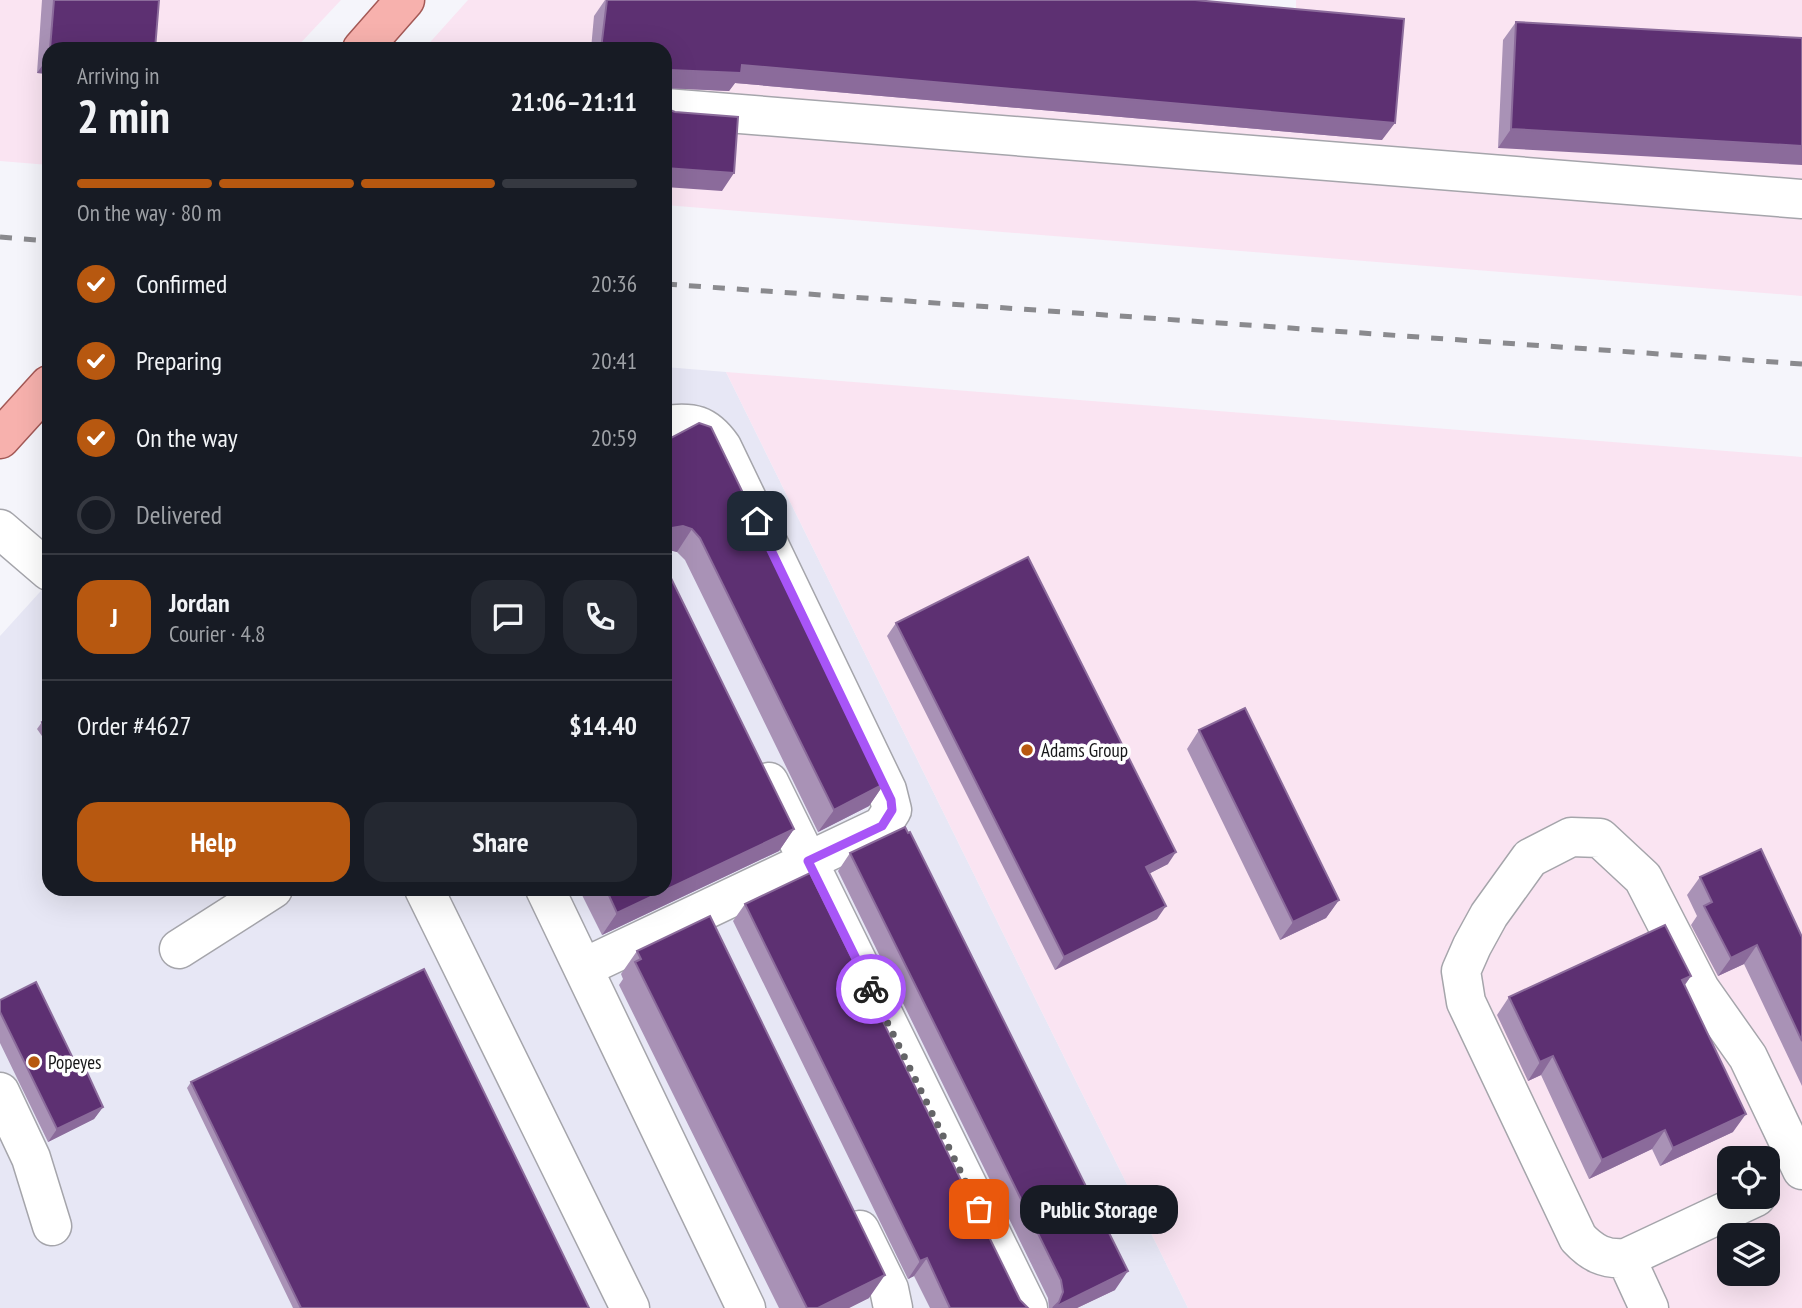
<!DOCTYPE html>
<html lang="en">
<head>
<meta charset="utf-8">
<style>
	body { margin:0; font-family:"PT Sans Narrow",sans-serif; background:#242831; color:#f1f3f6; height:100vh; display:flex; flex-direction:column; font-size:26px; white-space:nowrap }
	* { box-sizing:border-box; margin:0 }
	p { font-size:23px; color:#9ea1a6 }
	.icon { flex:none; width:38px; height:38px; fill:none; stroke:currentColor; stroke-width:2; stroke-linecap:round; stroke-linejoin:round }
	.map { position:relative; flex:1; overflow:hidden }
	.drawer { position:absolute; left:42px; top:42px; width:630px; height:854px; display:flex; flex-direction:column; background:#171b24; border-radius:21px; box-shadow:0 7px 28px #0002 }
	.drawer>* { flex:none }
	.buttons { position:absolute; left:1717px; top:1146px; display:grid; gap:14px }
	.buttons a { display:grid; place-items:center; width:63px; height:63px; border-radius:14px; background:#171b24; box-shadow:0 7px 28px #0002; font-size:35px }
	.pin { position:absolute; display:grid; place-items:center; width:60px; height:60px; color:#fff; margin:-30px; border-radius:14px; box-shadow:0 4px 10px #0006 }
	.courier { position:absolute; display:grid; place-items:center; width:70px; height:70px; margin:-35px; border:5px solid #a855f7; border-radius:50%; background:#fff; color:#222; box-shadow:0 2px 9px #0007 }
	.bubble { position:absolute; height:49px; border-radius:21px; background:#171b24; box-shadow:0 7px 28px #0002; font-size:23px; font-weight:700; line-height:49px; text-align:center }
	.head em { font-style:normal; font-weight:700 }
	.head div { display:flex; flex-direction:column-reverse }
	.head { display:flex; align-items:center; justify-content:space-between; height:119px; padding:0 35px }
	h1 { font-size:46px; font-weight:700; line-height:52px }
	.bar { display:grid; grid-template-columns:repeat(4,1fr); gap:10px 7px; align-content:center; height:84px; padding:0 35px }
	.bar i { height:9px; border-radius:5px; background:#363941 }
	.bar .on { background:#b75810 }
	.bar p { grid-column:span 4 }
	.line { display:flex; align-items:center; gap:18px; padding:0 35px; border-top:2px solid #363941 }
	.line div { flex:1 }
	.round { display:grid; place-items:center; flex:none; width:74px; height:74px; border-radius:21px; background:#242831 }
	ol { padding:0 35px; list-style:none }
	li { display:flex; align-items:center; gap:21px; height:77px }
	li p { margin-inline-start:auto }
	li .icon { padding:7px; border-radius:50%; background:#b75810; color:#fff; stroke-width:4 }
	li:last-child { color:#9ea1a6 }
	li i { width:38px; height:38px; border:4px solid #363941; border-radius:50% }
	.action { display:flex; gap:14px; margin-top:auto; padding:14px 35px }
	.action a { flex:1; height:80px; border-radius:21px; background:#b75810; color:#fff; font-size:28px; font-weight:700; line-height:80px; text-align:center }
	.action a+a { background:#242831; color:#f1f3f6 }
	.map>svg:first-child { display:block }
	.built { fill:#e7e7f5 }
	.industrial { fill:#fae4f2; fill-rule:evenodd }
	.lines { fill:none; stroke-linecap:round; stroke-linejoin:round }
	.minor-casing { stroke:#a5a5ab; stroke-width:41 }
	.major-casing { stroke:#a45956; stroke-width:41 }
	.minor { stroke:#fff; stroke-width:38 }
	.major { stroke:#f7b1ad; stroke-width:38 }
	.rail { stroke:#8a8a8e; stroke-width:5; stroke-dasharray:12 12; stroke-linecap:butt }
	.wall { fill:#a992b6 }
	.shaded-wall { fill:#8b6b9b }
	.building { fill:#5d3072; stroke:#8b6b9b; stroke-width:2 }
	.done { stroke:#646467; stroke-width:7; stroke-dasharray:0 12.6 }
	.route { stroke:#a855f7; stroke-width:9 }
	.poi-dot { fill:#b75810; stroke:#fff; stroke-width:2.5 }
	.labels { text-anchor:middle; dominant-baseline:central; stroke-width:7; stroke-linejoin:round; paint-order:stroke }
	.poi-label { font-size:19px; fill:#161618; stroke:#fff; text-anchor:start }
</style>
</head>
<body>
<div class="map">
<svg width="1802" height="1308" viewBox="0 0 1802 1308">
	<rect width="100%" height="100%" fill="#f5f5fb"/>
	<path class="built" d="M665,367l61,5 462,936h-1188v-672l49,-54v307h616z"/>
	<path class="industrial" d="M0,0h341l-46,49h-246v116l-49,-4z
		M468,0h636l192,16v-16h506v296l-1137,-91v-156h-241z
		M726,372l1076,85v851h-614zM1729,1158h39v39h-39zM1729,1236h39v38h-39z"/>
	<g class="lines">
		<g class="minor-casing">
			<path id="minor" d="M665,108l1137,91
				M0,529l49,42
				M769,782l259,526
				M424,889l206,419
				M545,889l201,419
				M179,949l94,-60
				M583,968l299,-142 10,-16 -5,-20 -165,-343c-16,-23 -30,-26 -57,-22
				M0,1092l31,66 21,68
				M1756,1197l-130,61c-21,2 -34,-5 -48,-20l-112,-236 -5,-31 11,-25 17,-31 41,-57 41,-21 29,1 43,40 57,111 48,68 54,113
				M860,1230l29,59 4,19
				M1626,1258l23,50"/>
		</g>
		<g class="major-casing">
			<path id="major" d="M362,49l43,-49
				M0,439l49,-54"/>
		</g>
		<use href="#minor" class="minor"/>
		<use href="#major" class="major"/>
		<path class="rail" d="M0,237l49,4
			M665,284l1137,80"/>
	</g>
	<path class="wall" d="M42,0h117l-4,49h-106v25l-12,-1z
		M605,0h590l187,140 -647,-57 -6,8 -64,-3v-39h-74l3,-33z
		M1516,22l286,16 -304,110 5,-108z
		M665,441l219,343 -15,22 -51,26 -133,-272 -8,-8 -12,-3z
		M896,623l272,241 -18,9 7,46 -102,51 -168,-334z
		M49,718v28l-12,-17 5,-7z
		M1199,730l140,170 -13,18 -46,22 -93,-191z
		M794,829l-15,22 -177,84 -23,-46h86z
		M850,853l265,437 -38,18h-28l-1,-10 -210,-427z
		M1700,877l102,60v149l-58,-122 -26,12 -27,-51 6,-9 -10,-21z
		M745,904l275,396 8,8h-98l-16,-32 -6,3 -175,-358z
		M637,951l232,347 -20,10h-70l-160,-323 4,-6 -2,-5z
		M1691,976l-6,9 48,147 -73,34 -8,-17 -63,30 -48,-104 -13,6 -31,-66 12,-18z
		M0,1000l80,73 23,34 -9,12 -46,23 -48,-99z
		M191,1082l398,226h-296l-106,-220z"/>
	<path class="shaded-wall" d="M49,56v18l-12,-1z
		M742,65l653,58 -13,17 -647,-57 -6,8 -64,-3v-15l4,-3z
		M1511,129l291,17v19l-304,-17z
		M665,168l69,5 -12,18 -57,-4z
		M683,526l9,3 -15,23 -12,-3v-15l7,-6z
		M884,784l-15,22 -51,26 16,-22z
		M794,829l-15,22 -177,84 15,-22z
		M1176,852l-8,12 -31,16 9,-13z
		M1339,900l-13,18 -46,22 13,-18z
		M1166,906l-9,13 -102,51 9,-13z
		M1757,945l-13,19 -26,12 13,-18z
		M1691,976l-13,18 4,-14z
		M1553,1056l-12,19 -13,6 12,-19z
		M103,1107l-9,12 -46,23 9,-13z
		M1746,1114l-13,18 -73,34 13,-18z
		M1665,1130l-13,19 -63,30 13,-19z
		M927,1258l-13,18 -6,3 12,-18z
		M1128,1271l-13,19 -38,18h-24z
		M885,1275l-16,23 -20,10h-31z"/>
	<path class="building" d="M54,0h105l-4,49h-105z
		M607,0h588l209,19 -9,104 -653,-58 -1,8 -72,-3 -4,3v-24h-64z
		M1516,22l286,16v108l-291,-17z
		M665,108l10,4 63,5 -4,56 -69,-5z
		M699,423l12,4 173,357 -50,26 -134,-272 -8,-9 -9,-3 -11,2 -7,6v-93z
		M1028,557l148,295 -30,15 20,39 -102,51 -168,-334z
		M665,566l129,263 -177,84 -11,-24h59z
		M1245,708l94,192 -46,22 -94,-192z
		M49,718v15l-7,-11z
		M905,827l3,6 2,-1 218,439 -75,37 6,-6 4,-10 -2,-12 -211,-427z
		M1761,849l41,88v104l-45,-96 -26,13 -27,-52 8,-4 -12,-25z
		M810,873l210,427 8,8h-78l-23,-50 -7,3 -175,-357z
		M710,916l175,359 -67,33h-11l-172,-346 6,-3 -4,-8z
		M1665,925l26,51 -9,4 64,134 -73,34 -8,-18 -63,30 -49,-104 -13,6 -31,-65z
		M424,969l165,339h-288l-110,-226z
		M36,982l44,91 6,-3 17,37 -46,22 -57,-117v-12z"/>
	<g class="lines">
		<path class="done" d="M871,989l108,220"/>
		<path class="route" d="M757,521l134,279 1,10 -10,16 -74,35 63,128"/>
	</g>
	<g class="poi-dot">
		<circle cx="1027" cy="750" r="7"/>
		<circle cx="34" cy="1062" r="7"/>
	</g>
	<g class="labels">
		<g class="poi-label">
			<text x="1041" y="750">Adams Group</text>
			<text x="48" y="1062">Popeyes</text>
		</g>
	</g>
</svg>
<div class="buttons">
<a><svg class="icon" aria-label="locate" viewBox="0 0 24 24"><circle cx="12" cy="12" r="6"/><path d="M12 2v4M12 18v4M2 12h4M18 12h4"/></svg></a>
<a><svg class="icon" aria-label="layers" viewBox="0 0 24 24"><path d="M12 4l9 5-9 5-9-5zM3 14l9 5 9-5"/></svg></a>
</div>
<div class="pin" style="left:979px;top:1209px;background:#ea580c"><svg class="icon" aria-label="bag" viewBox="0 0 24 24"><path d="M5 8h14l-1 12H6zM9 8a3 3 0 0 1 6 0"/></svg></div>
<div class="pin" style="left:757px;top:521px;background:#1f2937"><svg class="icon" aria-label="home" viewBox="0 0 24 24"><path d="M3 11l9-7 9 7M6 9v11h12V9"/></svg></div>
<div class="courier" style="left:871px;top:989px"><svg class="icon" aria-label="bike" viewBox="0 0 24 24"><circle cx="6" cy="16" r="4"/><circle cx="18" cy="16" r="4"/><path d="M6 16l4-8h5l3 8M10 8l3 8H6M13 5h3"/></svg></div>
<div class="bubble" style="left:1020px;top:1185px;width:158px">Public Storage</div>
<section class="drawer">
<div class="head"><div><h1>2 min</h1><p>Arriving in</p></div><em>21:06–21:11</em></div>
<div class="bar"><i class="on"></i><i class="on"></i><i class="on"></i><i></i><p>On the way · 80 m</p></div>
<ol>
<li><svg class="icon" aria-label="check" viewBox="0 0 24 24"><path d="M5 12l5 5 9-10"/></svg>Confirmed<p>20:36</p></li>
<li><svg class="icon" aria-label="check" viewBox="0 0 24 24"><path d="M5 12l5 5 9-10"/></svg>Preparing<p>20:41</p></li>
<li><svg class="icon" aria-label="check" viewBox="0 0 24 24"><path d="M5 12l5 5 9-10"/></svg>On the way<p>20:59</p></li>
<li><i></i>Delivered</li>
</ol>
<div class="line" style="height:126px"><b class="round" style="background:#b75810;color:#fff">J</b><div><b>Jordan</b><p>Courier · 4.8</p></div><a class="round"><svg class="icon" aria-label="chat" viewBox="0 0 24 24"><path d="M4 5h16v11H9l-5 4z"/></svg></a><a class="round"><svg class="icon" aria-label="phone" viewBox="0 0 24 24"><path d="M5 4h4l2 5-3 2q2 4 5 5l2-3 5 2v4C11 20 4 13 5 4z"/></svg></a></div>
<div class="line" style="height:91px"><div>Order #4627</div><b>$14.40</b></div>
<div class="action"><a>Help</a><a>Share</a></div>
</section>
</div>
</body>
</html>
